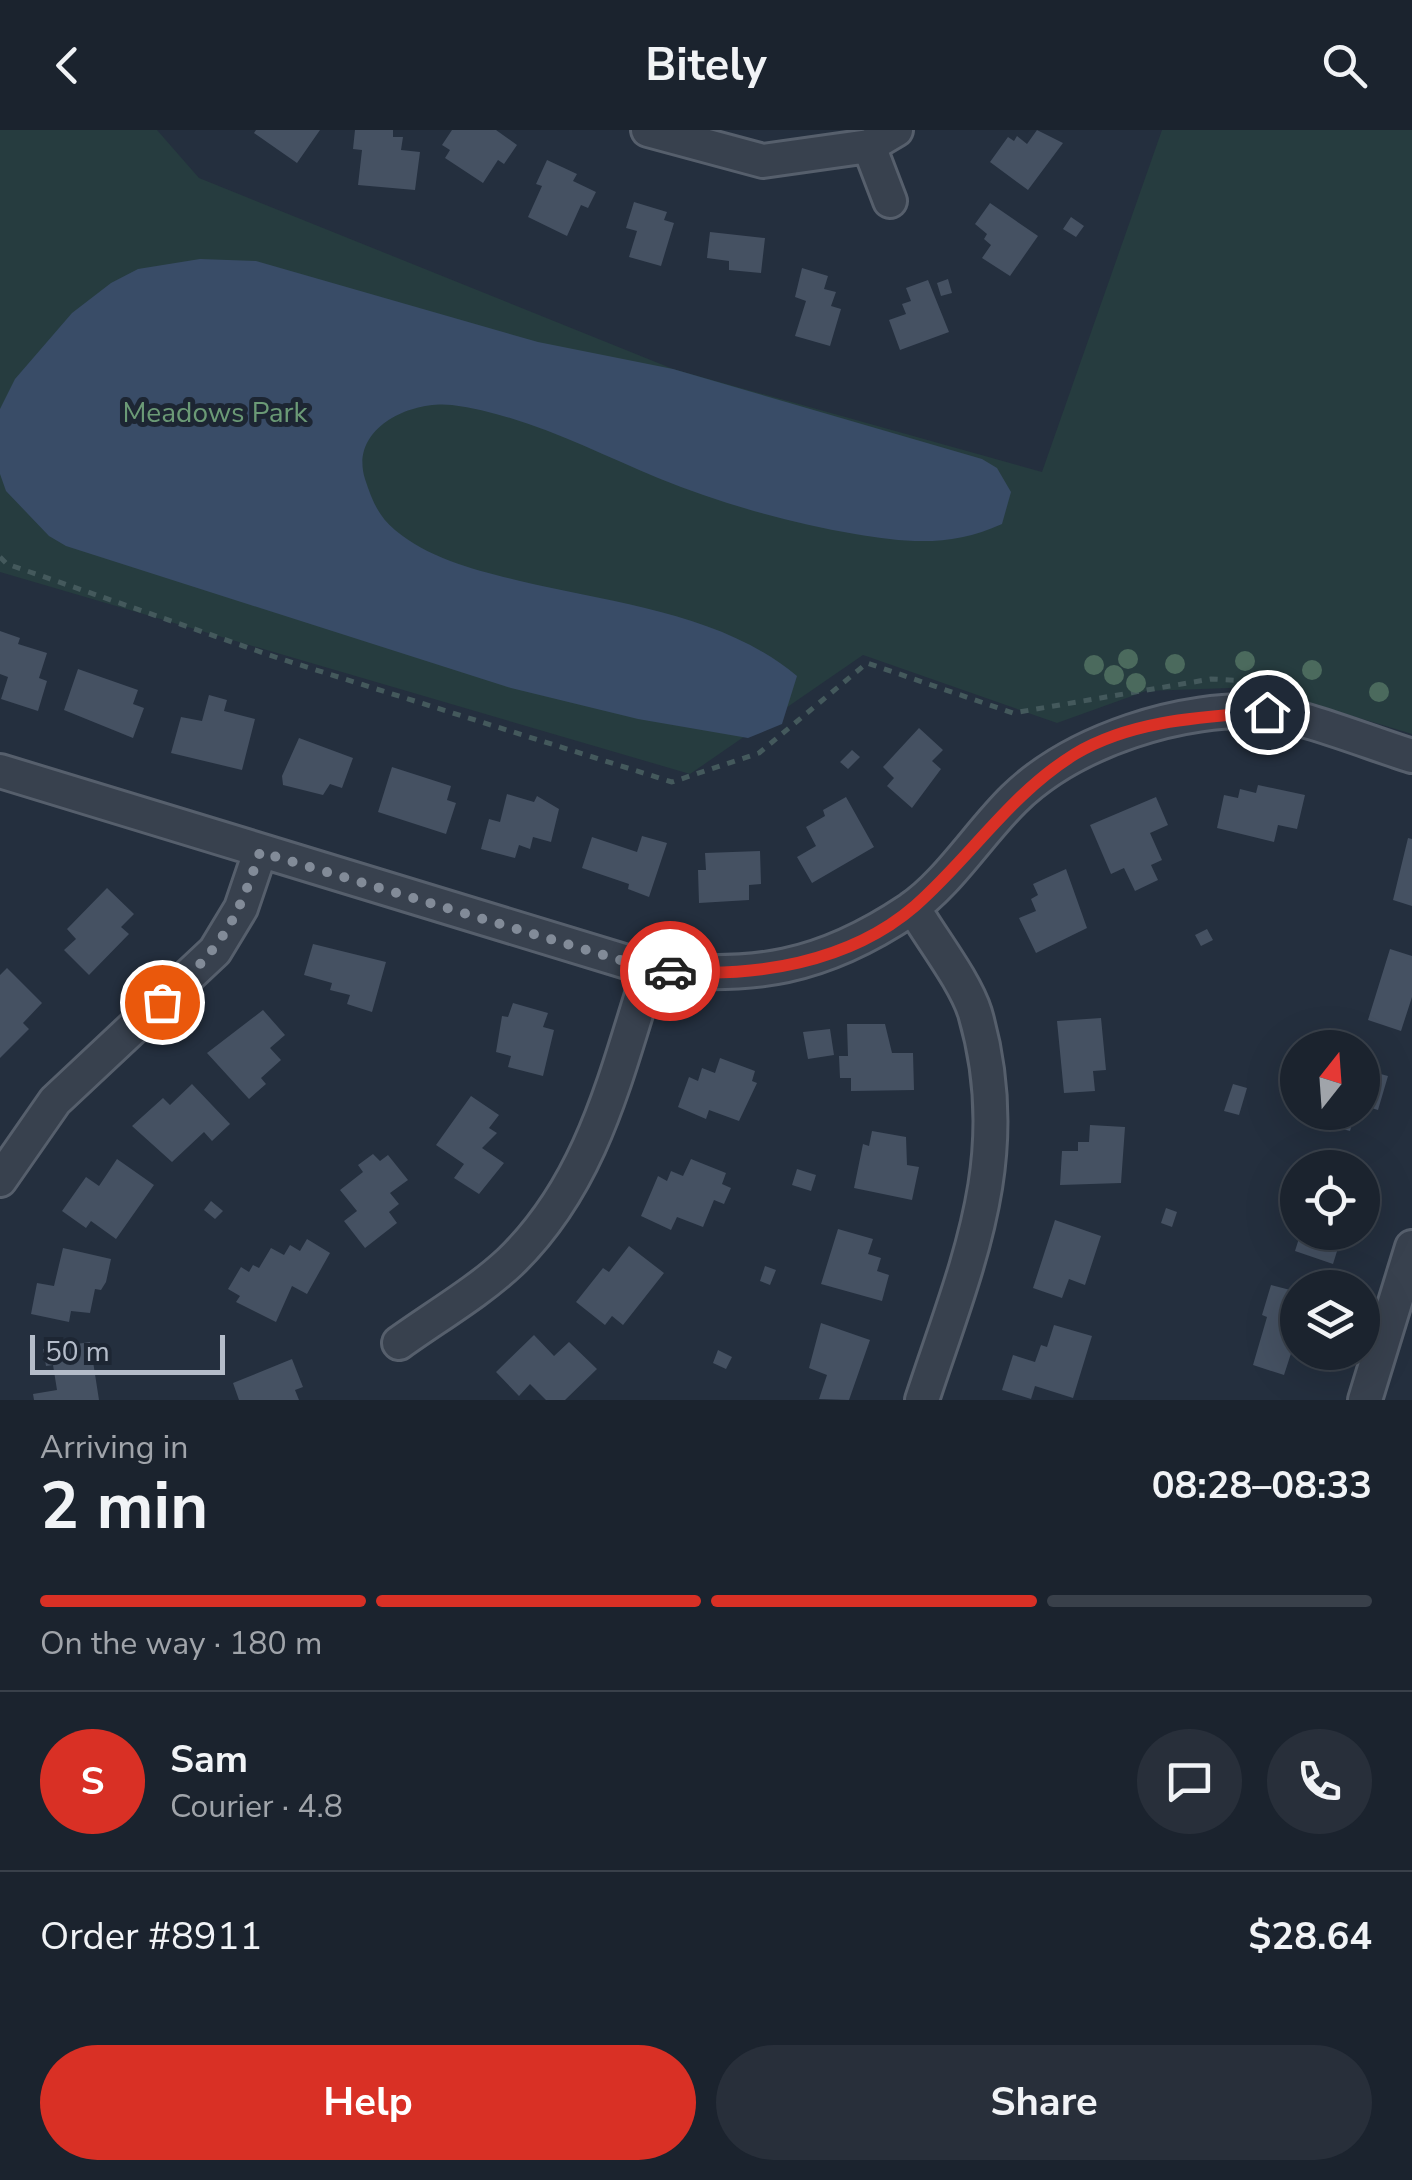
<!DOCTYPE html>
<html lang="en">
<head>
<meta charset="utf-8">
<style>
	body { margin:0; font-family:"Nunito Sans",sans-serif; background:#282f3a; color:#f1f3f6; height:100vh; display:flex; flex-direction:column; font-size:38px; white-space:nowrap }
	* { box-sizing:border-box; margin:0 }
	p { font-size:32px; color:#a0a4aa }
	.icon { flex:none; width:55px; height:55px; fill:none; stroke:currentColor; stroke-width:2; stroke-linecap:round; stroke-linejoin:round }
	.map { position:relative; height:1270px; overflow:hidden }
	.details { display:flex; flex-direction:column; background:#1b232e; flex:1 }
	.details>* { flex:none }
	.needle { width:65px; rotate:17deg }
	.controls { position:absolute; left:1280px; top:900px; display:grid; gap:20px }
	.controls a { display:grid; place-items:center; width:100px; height:100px; border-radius:50%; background:#1b232e; box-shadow:0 10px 40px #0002,0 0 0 2px #39404a; font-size:50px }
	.scale { position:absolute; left:30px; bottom:25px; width:195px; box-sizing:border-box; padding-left:10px; border:5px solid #b4bcc9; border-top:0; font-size:28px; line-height:35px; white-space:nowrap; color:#b4bcc9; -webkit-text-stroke:8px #1d2633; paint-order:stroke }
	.pin { position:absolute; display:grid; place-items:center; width:85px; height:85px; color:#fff; margin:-42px; border:5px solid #fff; border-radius:50%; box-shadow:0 2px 10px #0007 }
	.courier { position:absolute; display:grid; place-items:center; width:100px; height:100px; margin:-50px; border:8px solid #d93025; border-radius:50%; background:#fff; color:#222; box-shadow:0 2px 12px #0007 }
	.overview em { font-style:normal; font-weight:700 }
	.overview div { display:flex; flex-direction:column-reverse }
	.overview { display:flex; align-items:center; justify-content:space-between; height:170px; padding:0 40px }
	h1 { font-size:65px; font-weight:700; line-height:75px }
	.bar { display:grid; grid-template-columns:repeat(4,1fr); gap:15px 10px; align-content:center; height:120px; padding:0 40px }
	.bar i { height:12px; border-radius:8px; background:#39404a }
	.bar .selected { background:#d93025 }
	.bar p { grid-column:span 4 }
	.line { display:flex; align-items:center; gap:25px; padding:0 40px; border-top:2px solid #39404a }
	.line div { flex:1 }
	.round { display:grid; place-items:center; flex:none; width:105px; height:105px; border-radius:52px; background:#282f3a }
	.primary-button { display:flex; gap:20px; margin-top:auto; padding:20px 40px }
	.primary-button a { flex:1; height:115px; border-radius:60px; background:#d93025; color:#fff; font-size:40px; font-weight:700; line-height:115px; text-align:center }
	.primary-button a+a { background:#282f3a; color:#f1f3f6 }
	header { display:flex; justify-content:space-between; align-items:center; height:130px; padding:0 40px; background:#1b232e; font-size:45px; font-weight:700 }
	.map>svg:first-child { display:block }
	.green { fill:#263c3f }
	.water { fill:#394c67 }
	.building { fill:#455162 }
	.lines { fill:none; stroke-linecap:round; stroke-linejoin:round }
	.minor-casing { stroke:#565f6c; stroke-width:38 }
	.path { stroke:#44595c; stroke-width:5; stroke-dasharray:8 8; stroke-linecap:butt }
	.minor { stroke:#38414e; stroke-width:32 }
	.tree { fill:#4b6a5d }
	.done { stroke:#828b98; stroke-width:10; stroke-dasharray:0 18 }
	.route { stroke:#d93025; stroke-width:12 }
	.labels { text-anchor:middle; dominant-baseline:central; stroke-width:10; stroke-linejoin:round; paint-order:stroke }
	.park-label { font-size:28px; fill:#6b9a76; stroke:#1d2633 }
</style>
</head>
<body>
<header><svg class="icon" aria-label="back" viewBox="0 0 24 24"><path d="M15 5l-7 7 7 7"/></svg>Bitely<svg class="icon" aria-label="search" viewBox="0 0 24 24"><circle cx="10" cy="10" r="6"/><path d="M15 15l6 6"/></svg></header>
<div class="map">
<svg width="1412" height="1270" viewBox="0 0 1412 1270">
	<rect width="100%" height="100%" fill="#242f3e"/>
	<path class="green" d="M0,0h157l42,48 474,191 369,103 120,-342h250v604l-155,-47 -111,4 -89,32 -194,-68 -173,119 -690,-202z"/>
	<path class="water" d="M200,129l56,2 282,81 135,27 309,90 15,9 14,24 -9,32c-50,23 -94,19 -147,10 -68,-12 -133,-30 -197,-56 -68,-28 -132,-63 -206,-73 -41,-5 -103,23 -87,74 7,21 13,37 30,51 34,29 84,41 125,51 93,22 202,32 277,95l-15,48 -34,14 -110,-19 -127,-31 -445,-142 -17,-10 -43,-45 -6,-17v-65l15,-30 57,-66 39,-30 27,-14z"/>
	<path class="building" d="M256,0h64l-23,33 -43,-30z
		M355,0h38v7h10l-2,13 19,2 -5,38 -57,-5 4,-35 -9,-1z
		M452,0h44l21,15 -13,19 -6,-4 -15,23 -38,-25 5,-8 -8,-5z
		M1037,0l26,13 -35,47 -38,-28 18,-25 6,4 3,-5 10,8z
		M547,30l30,14 -4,7 23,11 -8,16 -7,-3 -14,31 -39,-19 14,-31 -6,-2z
		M634,72l33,10 -3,8 10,3 -13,43 -32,-9 8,-26 -11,-3z
		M990,73l48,33 -28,40 -28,-18 9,-13 -7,-6 3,-5 -12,-10z
		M1071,87l13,9 -8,11 -13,-8z
		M710,102l55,6 -4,35 -32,-3v-9l-22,-3z
		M802,138l26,8 -4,13 12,3 -5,14 10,3 -11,37 -35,-10 11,-35 -11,-4z
		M948,149l4,14 -11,3 -4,-13z
		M928,150l21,52 -49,18 -11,-30 17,-6 -4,-10 9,-3 -5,-13z
		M0,501l20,7 -2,6 29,9 -8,25 8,3 -9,30 -37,-12 7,-22 -8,-3z
		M78,539l60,21 -5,14 11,4 -11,30 -69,-28z
		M209,565l18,5 -3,11 31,8 -13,51 -71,-17 10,-36 21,4z
		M919,598l24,22 -11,11 9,8 -29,39 -25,-22 7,-8 -11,-11z
		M299,608l54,20 -11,30 -12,-4 -7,11 -40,-10 -1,-9z
		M852,620l8,7 -12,12 -8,-7z
		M392,637l59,19 -4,14 9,3 -10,31 -68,-22z
		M1258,655l47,10 -8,34 -19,-4 -4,17 -57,-14 7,-33 14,3 2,-9 16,4z
		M507,664l27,8 3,-6 22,13 -8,33 -18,-5 -3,12 -11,-4 -4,13 -34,-9 8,-30 11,3z
		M846,667l28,50 -62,36 -15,-26 19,-11 -10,-19 19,-11 -2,-6z
		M1156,667l12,28 -18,8 12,27 -11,5 7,15 -23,11 -11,-23 -13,6 -21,-49z
		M642,706l25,7 -18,54 -21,-8 1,-5 -47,-16 10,-31 45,15z
		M1408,708l4,1v67l-19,-6z
		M760,721l1,33 -12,1v15l-50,3 -1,-33h8l-1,-17z
		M1066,739l21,59 -51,25 -17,-35 17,-7 -5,-12 7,-4 -5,-11z
		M107,758l27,26 -13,13 8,7 -40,41 -25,-25 12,-11 -9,-10z
		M1207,799l6,11 -12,6 -6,-11z
		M313,814l73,18 -14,50 -25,-8 3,-9 -20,-5 2,-7 -28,-8z
		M1390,819l22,7v41l-11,34 -33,-11z
		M7,838l35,35 -19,20 6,6 -29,29v-83z
		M513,873l35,10 -5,14 11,3 -11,46 -35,-9 3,-11 -15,-4 6,-36 6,1z
		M263,880l22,25 -15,13 11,12 -20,18 5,6 -17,15 -42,-46z
		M1101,888l5,52 -13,1 2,20 -31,2 -7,-72z
		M847,894h38l7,29h21l1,37 -63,1v-13h-11l-1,-22h9z
		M830,899l4,26 -26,4 -5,-27z
		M720,928l35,13 -3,10 5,2 -18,38 -30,-11 -3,9 -28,-12 11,-30 9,4 4,-13 13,5z
		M1362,939l26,7 -10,34 -16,-5z
		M192,954l38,40 -18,17 -8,-9 -32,30 -40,-36 31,-28 7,7z
		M1233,954l14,4 -8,27 -15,-4z
		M471,966l28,19 -10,13 8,5 -15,15 22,15 -25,31 -25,-16 10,-14 -28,-19z
		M1324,982h32l-6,19 -30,-8z
		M1090,995l35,2 -4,56 -61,2 2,-34h16v-9h11z
		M872,1001l34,6 1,28 12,2 -7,33 -58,-12 9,-44 6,2z
		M373,1024l7,7 8,-6 20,25 -18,13 9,11 -10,8 8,11 -32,25 -21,-27 13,-10 -17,-21 23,-18 -5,-7z
		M117,1029l37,26 -38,54 -25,-18 -5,7 -24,-17 24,-34 13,9z
		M691,1029l35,14 -4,11 9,4 -7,16 -10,-4 -11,27 -26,-10 -6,13 -30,-14 17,-40 9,5 4,-10 12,5z
		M797,1039l19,6 -5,16 -19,-6z
		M211,1071l12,10 -8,8 -11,-9z
		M1166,1078l11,4 -5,15 -11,-4z
		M1055,1090l46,16 -16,49 -16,-6 -7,19 -29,-10z
		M838,1099l35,10 -5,15 13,4 -4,13 12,4 -7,26 -61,-17z
		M1301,1102h42l-10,32 -38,-13z
		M307,1109l23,14 -23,41 -15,-8 -16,36 -40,-20 4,-6 -12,-7 13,-22 8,5 4,-7 6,3 12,-20 13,7 6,-10 10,6z
		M629,1116l35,27 -41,52 -11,-9 -7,9 -29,-23 27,-34 6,4z
		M63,1118l48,11 -5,23 -5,8 -6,-1 -5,24 -19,-2 -2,11 -38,-8 6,-31 17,3z
		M765,1136l11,4 -6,15 -10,-4z
		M1271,1155l27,7v40l-14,43 -31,-10 14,-48 -5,-2z
		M821,1193l49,17 -21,60 -30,-1 8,-24 -18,-7z
		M1054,1195l38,11 -19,62 -38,-12 -4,13 -29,-9 11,-35 22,7 6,-17 6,2z
		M534,1205l20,21 15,-14 28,27 -32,31h-19l-16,-16 -11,12 -23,-24z
		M90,1212l9,58h-65l-1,-6 24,-4 -4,-25 -7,1 -3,-17z
		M718,1220l14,7 -6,12 -13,-6z
		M292,1229l11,28 -8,3 4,10h-60l-6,-17z"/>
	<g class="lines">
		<g class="minor-casing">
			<path id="minor" d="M648,0l115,31 106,-15 27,-16
				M869,16l21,55
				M0,641l650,198c104,10 171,0 259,-59 38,-25 71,-78 105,-111 59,-58 170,-94 252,-87 37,4 107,32 146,44
				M913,777c18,31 52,74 62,106 42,144 -9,253 -53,387
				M0,1050l55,-79 160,-150 26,-43 19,-56
				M399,1213c36,-26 79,-51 111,-81 83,-80 106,-188 140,-293
				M1365,1270l47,-153"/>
		</g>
		<path class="path" d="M0,427l7,7 271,94 394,124 87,-29 108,-90 146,50 198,-34 59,3"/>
		<use href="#minor" class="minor"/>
	</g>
	<g class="tree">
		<circle cx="1128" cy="529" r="10"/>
		<circle cx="1245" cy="531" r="10"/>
		<circle cx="1175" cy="534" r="10"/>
		<circle cx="1094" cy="535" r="10"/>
		<circle cx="1312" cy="540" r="10"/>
		<circle cx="1114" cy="545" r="10"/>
		<circle cx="1136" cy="553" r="10"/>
		<circle cx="1379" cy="562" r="10"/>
	</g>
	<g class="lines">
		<path class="done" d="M162,872c59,-56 72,-73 98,-150l390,117 20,2"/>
		<path class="route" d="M670,841c84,7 179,-8 245,-65 56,-49 95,-112 160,-152 57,-34 128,-37 192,-42"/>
	</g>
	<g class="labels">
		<g class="park-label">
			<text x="215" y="283">Meadows Park</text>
		</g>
	</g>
</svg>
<div class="controls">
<a><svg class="needle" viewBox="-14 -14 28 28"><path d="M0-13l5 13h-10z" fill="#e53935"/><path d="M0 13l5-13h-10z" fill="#a0a4aa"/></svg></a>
<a><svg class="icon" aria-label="locate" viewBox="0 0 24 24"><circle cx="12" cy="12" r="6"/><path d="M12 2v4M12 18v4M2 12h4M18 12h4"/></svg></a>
<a><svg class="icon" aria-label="layers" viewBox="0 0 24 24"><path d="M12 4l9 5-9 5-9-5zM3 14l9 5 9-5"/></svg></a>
</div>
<div class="scale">50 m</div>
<div class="pin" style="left:162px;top:872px;background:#ea580c"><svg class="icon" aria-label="bag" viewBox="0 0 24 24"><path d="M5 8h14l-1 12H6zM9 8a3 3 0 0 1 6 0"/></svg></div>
<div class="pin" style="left:1267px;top:582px;background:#1f2937"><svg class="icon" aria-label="home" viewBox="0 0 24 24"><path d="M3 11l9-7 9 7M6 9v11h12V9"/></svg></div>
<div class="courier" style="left:670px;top:841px"><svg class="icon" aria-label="car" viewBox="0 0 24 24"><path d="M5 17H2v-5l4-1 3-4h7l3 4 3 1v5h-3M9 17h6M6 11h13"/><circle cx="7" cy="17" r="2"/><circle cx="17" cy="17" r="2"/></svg></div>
</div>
<section class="details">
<div class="overview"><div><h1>2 min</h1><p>Arriving in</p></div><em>08:28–08:33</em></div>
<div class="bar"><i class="selected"></i><i class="selected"></i><i class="selected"></i><i></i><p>On the way · 180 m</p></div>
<div class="line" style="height:180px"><b class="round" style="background:#d93025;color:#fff">S</b><div><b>Sam</b><p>Courier · 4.8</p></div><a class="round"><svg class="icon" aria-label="chat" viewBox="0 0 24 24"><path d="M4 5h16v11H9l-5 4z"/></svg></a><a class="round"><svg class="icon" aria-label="phone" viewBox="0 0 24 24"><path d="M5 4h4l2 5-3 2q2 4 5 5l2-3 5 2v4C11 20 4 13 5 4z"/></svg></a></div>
<div class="line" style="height:130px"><div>Order #8911</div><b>$28.64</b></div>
<div class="primary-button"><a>Help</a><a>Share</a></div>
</section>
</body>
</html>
